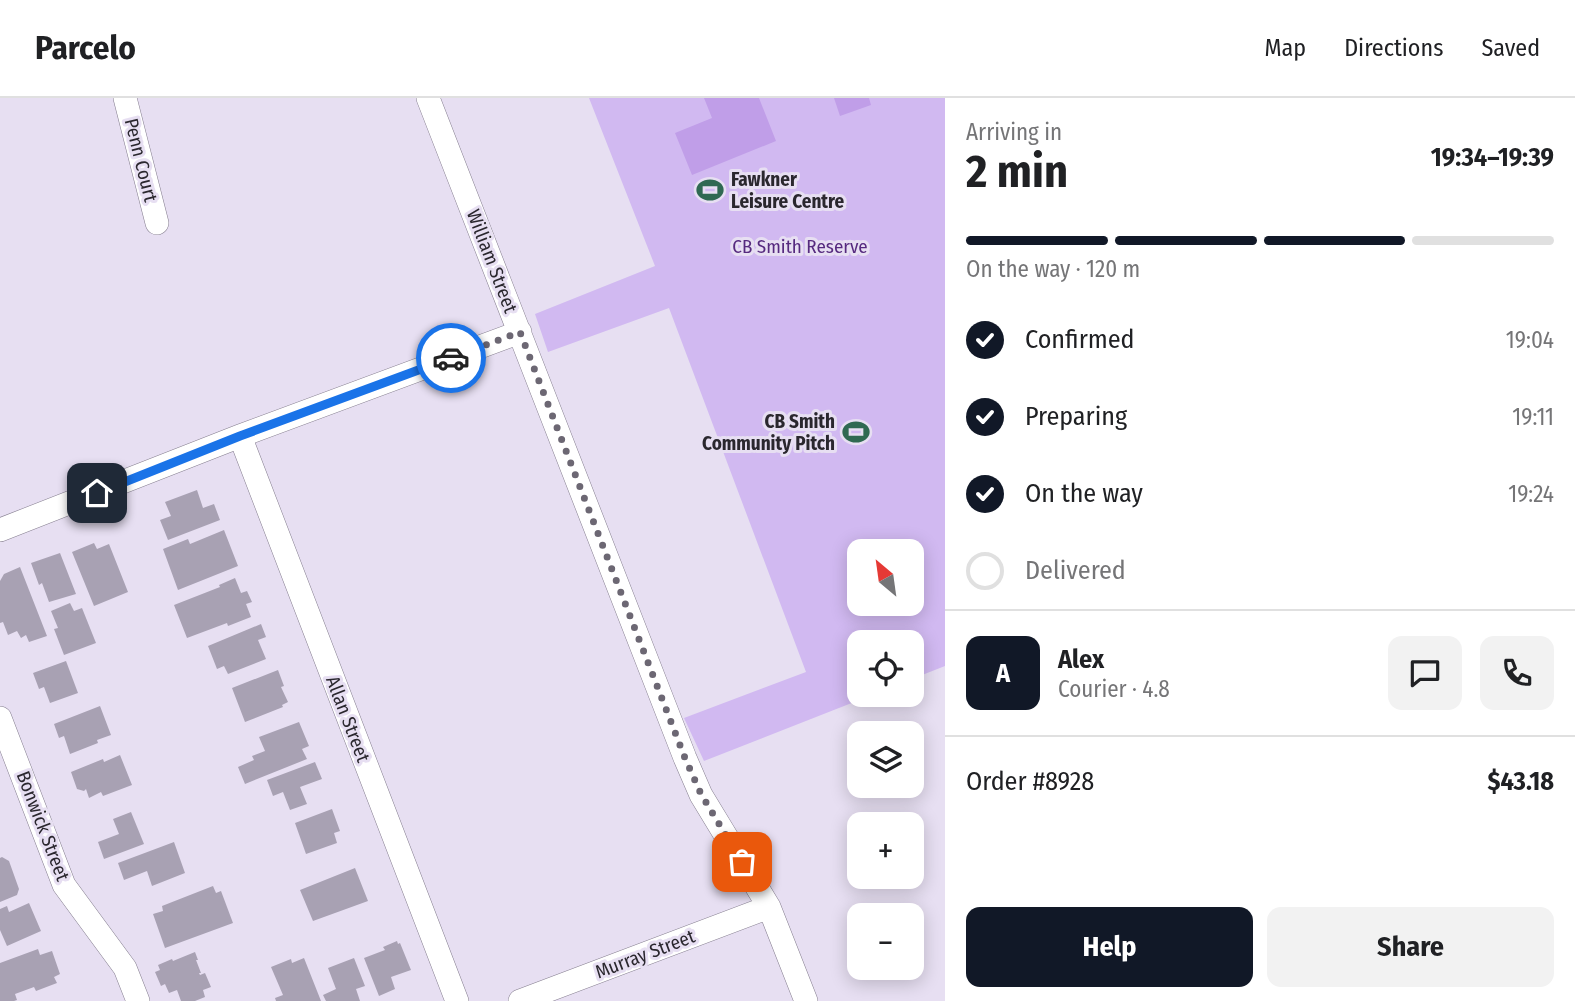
<!DOCTYPE html>
<html lang="en">
<head>
<meta charset="utf-8">
<style>
	body { margin:0; font-family:"Fira Sans Condensed",sans-serif; background:#f2f2f2; color:#202124; height:100vh; display:flex; flex-direction:column; font-size:26px; white-space:nowrap }
	* { box-sizing:border-box; margin:0 }
	p { font-size:23px; color:#757577 }
	.icon { flex:none; width:38px; height:38px; fill:none; stroke:currentColor; stroke-width:2; stroke-linecap:round; stroke-linejoin:round }
	.map { position:relative; flex:1; overflow:hidden }
	.drawer { display:flex; flex-direction:column; background:#fff; width:630px }
	.drawer>* { flex:none }
	.needle { width:46px; rotate:331deg }
	.buttons { position:absolute; left:847px; top:441px; display:grid; gap:14px }
	.buttons a { display:grid; place-items:center; width:77px; height:77px; border-radius:14px; background:#fff; box-shadow:0 4px 18px #0003; font-size:35px }
	.pin { position:absolute; display:grid; place-items:center; width:60px; height:60px; color:#fff; margin:-30px; border-radius:14px; box-shadow:0 4px 10px #0006 }
	.courier { position:absolute; display:grid; place-items:center; width:70px; height:70px; margin:-35px; border:5px solid #1a73e8; border-radius:50%; background:#fff; color:#222; box-shadow:0 2px 9px #0007 }
	.head em { font-style:normal; font-weight:700 }
	.head div { display:flex; flex-direction:column-reverse }
	.head { display:flex; align-items:center; justify-content:space-between; height:119px; padding:0 21px }
	h1 { font-size:46px; font-weight:700; line-height:52px }
	.bar { display:grid; grid-template-columns:repeat(4,1fr); gap:10px 7px; align-content:center; height:84px; padding:0 21px }
	.bar i { height:9px; border-radius:5px; background:#e0e0e0 }
	.bar .selected { background:#111827 }
	.bar p { grid-column:span 4 }
	.line { display:flex; align-items:center; gap:18px; padding:0 21px; border-top:2px solid #e0e0e0 }
	.line div { flex:1 }
	.round { display:grid; place-items:center; flex:none; width:74px; height:74px; border-radius:14px; background:#f2f2f2 }
	ol { padding:0 21px; list-style:none }
	li { display:flex; align-items:center; gap:21px; height:77px }
	li p { margin-inline-start:auto }
	li .icon { padding:7px; border-radius:50%; background:#111827; color:#fff; stroke-width:4 }
	li:last-child { color:#757577 }
	li i { width:38px; height:38px; border:4px solid #e0e0e0; border-radius:50% }
	.action { display:flex; gap:14px; margin-top:auto; padding:14px 21px }
	.action a { flex:1; height:80px; border-radius:14px; background:#111827; color:#fff; font-size:28px; font-weight:700; line-height:80px; text-align:center }
	.action a+a { background:#f2f2f2; color:#202124 }
	header { display:flex; align-items:center; gap:42px; box-sizing:border-box; height:98px; padding:0 35px; background:#fff; border-bottom:2px solid #e0e0e0 }
	header strong { font-size:33px }
	nav { display:flex; gap:38px; margin-inline-start:auto; font-size:24px }
	main { display:flex; flex:1; min-height:0 }
	.map>svg:first-child { display:block }
	.green { fill:#d1b9f1; fill-rule:evenodd }
	.water { fill:#c09ee8 }
	.building { fill:#a8a1b3 }
	.lines { fill:none; stroke-linecap:round; stroke-linejoin:round }
	.minor-casing { stroke:#857e8f; stroke-width:24 }
	.minor { stroke:#fff; stroke-width:23 }
	.done { stroke:#6c6773; stroke-width:7; stroke-dasharray:0 12.6 }
	.route { stroke:#1a73e8; stroke-width:9 }
	.labels { text-anchor:middle; dominant-baseline:central; stroke-width:6; stroke-linejoin:round; paint-order:stroke }
	.street-label { font-size:19px; fill:#2a272e; stroke:#e7dff2 }
	.poi-label { font-size:19px; font-weight:bold; fill:#2a272e; stroke:#e7dff2; text-anchor:start }
	.park-label { font-size:19px; fill:#562a7f; stroke:#e7dff2 }
</style>
</head>
<body>
<header>
<strong>Parcelo</strong>
<nav><a>Map</a><a>Directions</a><a>Saved</a></nav>
</header>
<main>
<div class="map">
<svg width="945" height="903" viewBox="0 0 945 903">
	<rect width="100%" height="100%" fill="#e7dff2"/>
	<path class="green" d="M589,0h356v568l-33,13v-37h-53v53h13l-168,66 -20,-43 122,-46 -137,-364 -121,44 -13,-38 120,-48zM859,453h53v53h-53z"/>
	<path class="water" d="M704,0h55l17,43 -84,34 -17,-42 37,-15z
		M834,0h35l2,7 -31,11z"/>
	<path class="building" d="M197,392l6,18 11,-4 6,16 -52,20 -8,-20 11,-4 -6,-14z
		M224,432l14,36 -60,24 -15,-41 25,-10 2,5z
		M94,445l3,6 12,-5 19,48 -34,14 -22,-54z
		M60,455l16,41 -27,8 -7,-19 -3,2 -8,-22z
		M20,469l27,69 -18,6 -3,-7 -5,3 -4,-7 -9,4 -5,-13 -3,1v-42l4,-7z
		M235,480l6,15 6,-2 5,11 -6,2 5,13 -23,9 -1,-3 -40,15 -13,-33 46,-18 -1,-2z
		M70,505l4,8 8,-3 14,35 -32,12 -10,-26 4,-1 -7,-17z
		M261,526l5,13 -8,3 8,19 -38,15 -4,-8 -7,3 -9,-23z
		M66,563l12,32 -28,10 -6,-16 -5,2 -6,-16z
		M278,572l6,16 -3,1 7,15 -6,3 1,2 -38,15 -13,-34z
		M100,608l11,29 -14,5 1,3 -28,11 -6,-18 -5,2 -5,-14z
		M299,624l10,24 -7,3 5,10 -62,25 -7,-17 16,-7 -2,-4 13,-5 -6,-14z
		M120,657l12,30 -29,11 -2,-4 -12,6 -3,-9 -2,2 -7,-2 -6,-17 32,-13 1,3z
		M315,664l7,17 -22,8 7,17 -17,6 -7,-18 -10,4 -6,-16z
		M332,711l8,22 -6,2 3,10 -31,11 -11,-31z
		M131,714l13,32 -40,15 -6,-17 21,-8 -6,-15z
		M174,744l11,31 -33,13 -5,-15 -23,9 -6,-17z
		M2,759l7,4 10,28 -2,6 -17,7v-44z
		M355,770l13,33 -55,20 -13,-31z
		M213,788l3,7 5,-2 12,32 -68,25 -12,-34 10,-3 -1,-5z
		M29,805l12,28 -34,15 -7,-16v-21l7,-3 2,6z
		M397,843l1,3 2,-1 11,27 -20,7 4,12 -16,7 -15,-38 21,-8 -2,-3z
		M38,851l2,6 12,-4 8,23 -6,3 3,6 -21,8 -2,-4 -19,7 2,6 -3,1h-14v-38z
		M195,854l3,8h-2l5,13h-2l1,2 5,-2 6,14 -8,3 2,7 -10,4h-14l-4,-11 -8,3 -4,-9 -4,2 -6,-14 5,-2 -2,-5 14,-6 1,2z
		M304,860l17,43h-45l-1,-3 8,-3 -12,-28 20,-8 1,4z
		M354,860l11,28 -9,3 4,12h-34l-3,-6 13,-6 -8,-21z"/>
	<g class="lines">
		<g class="minor-casing">
			<path id="minor" d="M125,0l32,125
				M428,0l257,660 16,37 68,112 37,94
				M240,338l217,565
				M0,432l240,-94 280,-104
				M0,620l64,167 61,83 13,33
				M520,903l249,-94"/>
		</g>
		<use href="#minor" class="minor"/>
	</g>
	<g class="lines">
		<path class="done" d="M451,260l69,-26 165,426 16,36 41,68"/>
		<path class="route" d="M97,395l143,-57 211,-78"/>
	</g>
	<defs>
		<g id="stadium-bare" transform="scale(2.1)"><path d="M0-5a6.5 5 0 1 0 0 10a6.5 5 0 1 0 0-10ZM-3.5-1.8h7v3.6h-7Z" fill="#306952" stroke="#e7dff2" stroke-width="2.5" paint-order="stroke"/></g>
	</defs>
	<g fill-rule="evenodd">
		<use href="#stadium-bare" x="710" y="92"/>
		<use href="#stadium-bare" x="856" y="334"/>
	</g>
	<g class="labels">
		<g class="street-label">
			<text transform="translate(141 62) rotate(76)">Penn Court</text>
			<text transform="translate(492 163) rotate(69)">William Street</text>
			<text transform="translate(348 621) rotate(69)">Allan Street</text>
			<text transform="translate(43 728) rotate(69)">Bonwick Street</text>
			<text transform="translate(645 856) rotate(-21)">Murray Street</text>
		</g>
		<g class="poi-label">
			<text x="731" y="81">Fawkner<tspan x="731" dy="22">Leisure Centre</tspan></text>
			<text x="835" y="323" text-anchor="end">CB Smith<tspan x="835" dy="22">Community Pitch</tspan></text>
		</g>
		<g class="park-label">
			<text x="800" y="148">CB Smith Reserve</text>
		</g>
	</g>
</svg>
<div class="buttons">
<a><svg class="needle" viewBox="-14 -14 28 28"><path d="M0-13l5 13h-10z" fill="#e53935"/><path d="M0 13l5-13h-10z" fill="#757577"/></svg></a>
<a><svg class="icon" aria-label="locate" viewBox="0 0 24 24"><circle cx="12" cy="12" r="6"/><path d="M12 2v4M12 18v4M2 12h4M18 12h4"/></svg></a>
<a><svg class="icon" aria-label="layers" viewBox="0 0 24 24"><path d="M12 4l9 5-9 5-9-5zM3 14l9 5 9-5"/></svg></a>
<a>+</a>
<a>−</a>
</div>
<div class="pin" style="left:742px;top:764px;background:#ea580c"><svg class="icon" aria-label="bag" viewBox="0 0 24 24"><path d="M5 8h14l-1 12H6zM9 8a3 3 0 0 1 6 0"/></svg></div>
<div class="pin" style="left:97px;top:395px;background:#1f2937"><svg class="icon" aria-label="home" viewBox="0 0 24 24"><path d="M3 11l9-7 9 7M6 9v11h12V9"/></svg></div>
<div class="courier" style="left:451px;top:260px"><svg class="icon" aria-label="car" viewBox="0 0 24 24"><path d="M5 17H2v-5l4-1 3-4h7l3 4 3 1v5h-3M9 17h6M6 11h13"/><circle cx="7" cy="17" r="2"/><circle cx="17" cy="17" r="2"/></svg></div>
</div>
<section class="drawer">
<div class="head"><div><h1>2 min</h1><p>Arriving in</p></div><em>19:34–19:39</em></div>
<div class="bar"><i class="selected"></i><i class="selected"></i><i class="selected"></i><i></i><p>On the way · 120 m</p></div>
<ol>
<li><svg class="icon" aria-label="check" viewBox="0 0 24 24"><path d="M5 12l5 5 9-10"/></svg>Confirmed<p>19:04</p></li>
<li><svg class="icon" aria-label="check" viewBox="0 0 24 24"><path d="M5 12l5 5 9-10"/></svg>Preparing<p>19:11</p></li>
<li><svg class="icon" aria-label="check" viewBox="0 0 24 24"><path d="M5 12l5 5 9-10"/></svg>On the way<p>19:24</p></li>
<li><i></i>Delivered</li>
</ol>
<div class="line" style="height:126px"><b class="round" style="background:#111827;color:#fff">A</b><div><b>Alex</b><p>Courier · 4.8</p></div><a class="round"><svg class="icon" aria-label="chat" viewBox="0 0 24 24"><path d="M4 5h16v11H9l-5 4z"/></svg></a><a class="round"><svg class="icon" aria-label="phone" viewBox="0 0 24 24"><path d="M5 4h4l2 5-3 2q2 4 5 5l2-3 5 2v4C11 20 4 13 5 4z"/></svg></a></div>
<div class="line" style="height:91px"><div>Order #8928</div><b>$43.18</b></div>
<div class="action"><a>Help</a><a>Share</a></div>
</section>
</main>
</body>
</html>
